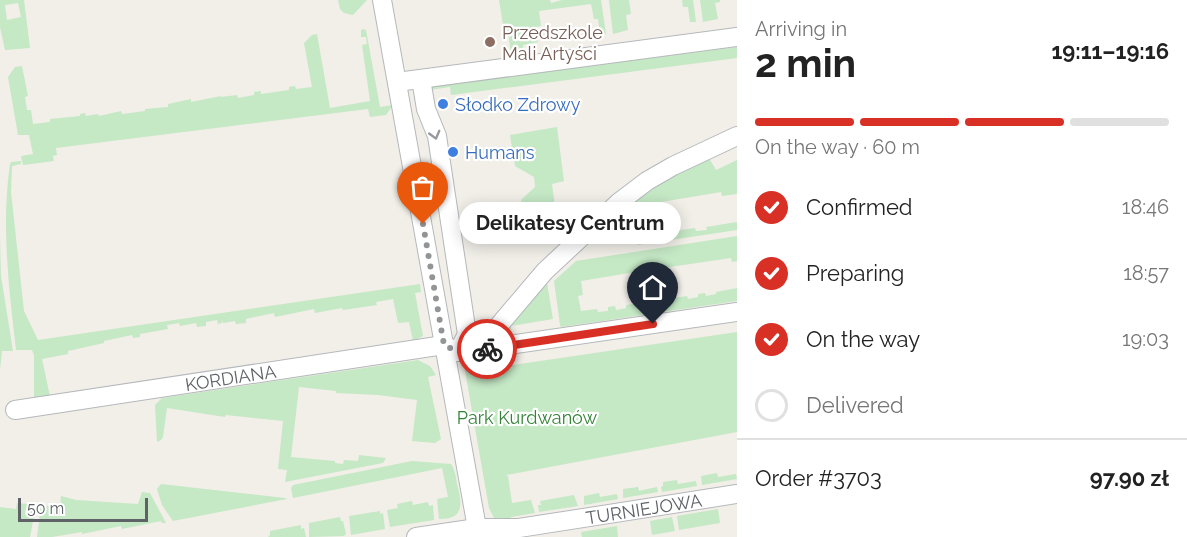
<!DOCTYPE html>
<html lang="en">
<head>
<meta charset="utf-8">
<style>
	body { margin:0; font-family:Raleway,sans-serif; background:#f6f6f6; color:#222; height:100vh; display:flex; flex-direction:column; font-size:22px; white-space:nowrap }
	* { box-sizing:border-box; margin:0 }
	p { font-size:20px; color:#767676 }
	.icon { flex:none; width:33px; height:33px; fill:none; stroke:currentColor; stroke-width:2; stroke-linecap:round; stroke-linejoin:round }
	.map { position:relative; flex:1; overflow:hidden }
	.details { display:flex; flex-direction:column; background:#fff; width:450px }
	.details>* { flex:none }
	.scale { position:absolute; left:18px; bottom:15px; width:130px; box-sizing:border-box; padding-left:6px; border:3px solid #5f6368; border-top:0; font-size:16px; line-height:21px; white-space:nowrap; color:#5f6368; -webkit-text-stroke:4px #fff; paint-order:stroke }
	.pin { position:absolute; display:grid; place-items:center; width:51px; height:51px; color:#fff; margin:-62px -26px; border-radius:50% 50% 50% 0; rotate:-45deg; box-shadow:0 0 6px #0007 }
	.pin .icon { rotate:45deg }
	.courier { position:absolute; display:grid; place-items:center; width:60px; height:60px; margin:-30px; border:4px solid #d93025; border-radius:50%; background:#fff; color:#222; box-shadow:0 2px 8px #0007 }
	.bubble { position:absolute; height:42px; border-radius:21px; background:#fff; box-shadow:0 3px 15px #0003; font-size:20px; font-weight:700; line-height:42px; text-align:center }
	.summary em { font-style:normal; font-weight:700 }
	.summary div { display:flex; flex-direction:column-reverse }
	.summary { display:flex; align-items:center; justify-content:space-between; height:102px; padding:0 18px }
	h1 { font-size:39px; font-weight:700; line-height:45px }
	.bar { display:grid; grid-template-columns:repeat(4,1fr); gap:9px 6px; align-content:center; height:72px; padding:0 18px }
	.bar i { height:8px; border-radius:4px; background:#e0e0e0 }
	.bar .on { background:#d93025 }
	.bar p { grid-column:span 4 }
	.line { display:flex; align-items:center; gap:15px; padding:0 18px; border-top:2px solid #e0e0e0 }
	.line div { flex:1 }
	ol { padding:0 18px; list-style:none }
	li { display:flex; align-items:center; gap:18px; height:66px }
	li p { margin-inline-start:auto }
	li .icon { padding:6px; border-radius:50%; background:#d93025; color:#fff; stroke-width:4 }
	li:last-child { color:#767676 }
	li i { width:33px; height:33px; border:3px solid #e0e0e0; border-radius:50% }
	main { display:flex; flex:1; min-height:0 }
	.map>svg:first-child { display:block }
	.green { fill:#c5e8c5; fill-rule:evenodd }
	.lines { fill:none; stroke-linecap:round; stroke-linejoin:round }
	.street-casing { stroke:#b5b8bc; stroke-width:20 }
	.street { stroke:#fff; stroke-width:18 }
	.oneway { stroke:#979a9d }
	.done { stroke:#929495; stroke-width:6; stroke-dasharray:0 10.8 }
	.route { stroke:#d93025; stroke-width:8 }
	.education-dot { fill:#8d6e63; stroke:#fff; stroke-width:2 }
	.shop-dot { fill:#3f7fe0; stroke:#fff; stroke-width:2 }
	.labels { text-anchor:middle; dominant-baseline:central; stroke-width:4.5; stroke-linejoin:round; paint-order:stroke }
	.education-label { font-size:18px; fill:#785e54; stroke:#fff; text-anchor:start }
	.shop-label { font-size:18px; fill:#366cbe; stroke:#fff; text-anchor:start }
	.street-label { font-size:18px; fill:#5f6368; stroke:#fff }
	.park-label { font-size:18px; fill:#348238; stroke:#fff }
</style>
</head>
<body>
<main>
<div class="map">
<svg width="737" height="537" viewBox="0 0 737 537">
	<rect width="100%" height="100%" fill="#f1efe8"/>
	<path class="green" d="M0,0h24l6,48 -25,2 -5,-23zM18,3l3,14 -14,3 -2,-15z
		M338,0h29l-14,15 -9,-2 -4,-4z
		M499,0h51l1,3 11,-3h39l5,34h-6l-2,-15h-4l-3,-15 -52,7 2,15 -5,1 2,15 -15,3 1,9 -13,1 -3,-24h-4z
		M609,0h20l2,14 -5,1 2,15 -15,4z
		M682,0h11l3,22h-6l-2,-15h-5z
		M700,0h20v2l-5,1 3,16 -15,3z
		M363,29l3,1 14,77 13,-2 -7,10 -16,2 -2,-8 -312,39 1,7 -4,1 1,5 -31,4 -2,-9 12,-2 -4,-19h-11l-10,-58 7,-10 7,-1 6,30 -3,1 2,13h4l2,14 17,-2v-3l30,-3v-2l5,-1 1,3 12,-2 1,2 22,-5 1,3 23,-3v-2l23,-2v-3l23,-5v3l30,-6v1l16,-2 1,3 16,-3v-3l7,-1v3l28,-4v-3l6,-1 1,3 16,-2 -8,-44 8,-8 5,-1 13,74 40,-7 -8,-56 5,-1 -1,-7h-5v-7z
		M737,47v11l-286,37 -1,-8 -21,3 3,-4z
		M557,127l7,54 -12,3 4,30 12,-2 1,18 -17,14 -2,-1 -11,-18 -12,7 -3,-3 -3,-29 14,-13 -1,-10 -19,-11 -5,-31z
		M709,158l7,12 21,-10v34l-15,2 -1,-4 -60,10 2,15 -4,1 2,15 34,-5 1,3 11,-1 -1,-3 31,-5v8l-99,15 -13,-38 48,-31z
		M21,161v3l-9,2 -1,26 13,119 14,29 382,-56 1,8 -6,1 8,43 -10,5 -4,-19 -11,1 -5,-24 -17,3 1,3 -34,5 -1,-2 -27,5 -1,-4 -39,8 -1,-4 -28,6v4l-10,1 -1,-3 -12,2 -1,-3v3l-4,1 -1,-4 -11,2v4l-9,1 -1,-4 -16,3 -1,-3 -12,2 1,4 -28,5v3l-7,1 -1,-3 -28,6v2l-36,8v3l-26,5 9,42 -17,2v-48l-2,-5h-16c-7,-61 -15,-124 -6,-186l1,-2z
		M0,236l1,40 12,75h-11l-2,19z
		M737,236v25l-5,1 -1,-4 -68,10v4l-21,3 -1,-4 -60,10 2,14 -5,1 3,15 16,-2 1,3 10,-1v-4l7,-1 1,4 10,-2v-3l61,-9 1,3 10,-2v-3l7,-1 1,3 10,-2v-2l21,-4v13l-176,26 -1,-2 -6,-44 22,-20z
		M547,283l6,36 -42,7 1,13h-6l-3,-7z
		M737,332v100l-231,43 2,1 4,27 19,-3 4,13 -24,4v3h-16l-6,-12 -25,-143 5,-7 3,13z
		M418,360l12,6 6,9 -8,2 13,62 -6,4 -23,-2 5,-41 -39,-5 -42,-2v-2l-37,-4 -8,70 44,4v2l8,1 1,-4 14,1 1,-6 27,3 -3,5 -98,19 2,-12 -9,-1 5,-48 -57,-6 -1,2 -58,-9 -4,29 -2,3 -4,2 -2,-37 7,-7z
		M412,461l39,3c4,6 5,13 6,20 5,18 8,36 -18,35l-2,-20 11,-2 -6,-29 -149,30 -2,-10 2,-3z
		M717,473l1,4 18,-3 1,5 -35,6 -1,-9z
		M677,480l1,4 18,-3 1,5 -35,6 -1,-5 2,-1v-4z
		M161,484l124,14 2,1 -114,22 -11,-16 -5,-16z
		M638,487l1,4 18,-4 1,5 -35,6v-9z
		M142,492l8,1 16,30h-4l-1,-2 -39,8 -1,-3 -39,8v-2l-30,5h-15l4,-32 19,3 1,-12 15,4 62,4z
		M599,493l1,4 17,-3 1,5 -34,6v-9z
		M574,495l4,11 -39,6 -1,-7h3l-1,-4z
		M412,501l1,4 15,-3 1,4 4,-1 1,15 -44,7 -3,-17 11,-2 -1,-4z
		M17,503l19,2 -6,32h-30v-30l16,2z
		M718,509l2,14 -41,7 -2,-14z
		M380,511v3l3,-1 2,16 -34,6 -2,-19z
		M340,517l1,4h2l3,13 -2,2 -35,1v-14z
		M672,517l3,14 -23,4 -2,-14z
		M301,525v4l3,-1 2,9h-38l2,-2v-4z
		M617,526l1,11h-36l-1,-5z"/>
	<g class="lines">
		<g class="street-casing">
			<g id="street">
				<path d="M382,0l95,528"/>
				<path d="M421,79l5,30 11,27 30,198 -9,18"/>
				<path d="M397,82l340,-45"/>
				<path d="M444,345l14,7 30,-4 249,-36"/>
				<path d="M488,348l12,-24 45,-53 73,-68 29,-22 26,-15 64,-30"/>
				<path id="s1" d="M15,410l429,-65"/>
				<path id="s2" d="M416,537l61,-9h42l218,-34"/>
			</g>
		</g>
		<use href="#street" class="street"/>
	</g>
	<defs><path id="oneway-chevron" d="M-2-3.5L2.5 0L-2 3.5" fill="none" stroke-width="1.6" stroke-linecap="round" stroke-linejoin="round" transform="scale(1.5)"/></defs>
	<use class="oneway" href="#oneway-chevron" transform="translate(435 135) rotate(75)"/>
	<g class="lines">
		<path class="done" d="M423,224l21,121 14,7 29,-3"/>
		<path class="route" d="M487,349l166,-25"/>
	</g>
	<circle class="education-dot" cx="490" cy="42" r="6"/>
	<g class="shop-dot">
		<circle cx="443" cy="104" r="6"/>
		<circle cx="453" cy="152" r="6"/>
	</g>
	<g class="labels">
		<g class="education-label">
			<text x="502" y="32">Przedszkole<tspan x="502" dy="21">Mali Artyści</tspan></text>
		</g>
		<g class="shop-label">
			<text x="455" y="104">Słodko Zdrowy</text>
			<text x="465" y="152">Humans</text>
		</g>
		<g class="street-label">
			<text stroke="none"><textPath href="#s1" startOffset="218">KORDIANA</textPath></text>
			<text stroke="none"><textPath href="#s2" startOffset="230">TURNIEJOWA</textPath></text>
		</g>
		<g class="park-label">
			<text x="527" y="417">Park Kurdwanów</text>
		</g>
	</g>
</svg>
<div class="scale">50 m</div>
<div class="pin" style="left:423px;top:224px;background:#ea580c"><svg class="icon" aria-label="bag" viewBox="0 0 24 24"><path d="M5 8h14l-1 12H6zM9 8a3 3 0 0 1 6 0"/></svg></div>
<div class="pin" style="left:653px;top:324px;background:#1f2937"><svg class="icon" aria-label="home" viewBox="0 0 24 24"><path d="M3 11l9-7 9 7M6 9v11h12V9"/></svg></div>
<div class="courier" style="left:487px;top:349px"><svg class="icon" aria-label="bike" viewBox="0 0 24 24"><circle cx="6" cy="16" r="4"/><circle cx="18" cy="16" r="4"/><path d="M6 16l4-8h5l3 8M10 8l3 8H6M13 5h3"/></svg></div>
<div class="bubble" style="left:459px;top:202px;width:222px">Delikatesy Centrum</div>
</div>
<section class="details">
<div class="summary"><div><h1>2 min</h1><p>Arriving in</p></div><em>19:11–19:16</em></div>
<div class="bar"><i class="on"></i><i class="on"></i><i class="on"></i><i></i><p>On the way · 60 m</p></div>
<ol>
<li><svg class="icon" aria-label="check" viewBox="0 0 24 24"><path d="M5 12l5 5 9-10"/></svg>Confirmed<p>18:46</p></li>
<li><svg class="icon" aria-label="check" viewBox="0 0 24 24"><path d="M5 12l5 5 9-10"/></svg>Preparing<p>18:57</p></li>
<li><svg class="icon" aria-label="check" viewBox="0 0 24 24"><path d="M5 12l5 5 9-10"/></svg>On the way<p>19:03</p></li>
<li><i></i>Delivered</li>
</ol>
<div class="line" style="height:78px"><div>Order #3703</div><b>97.90 zł</b></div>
</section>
</main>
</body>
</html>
